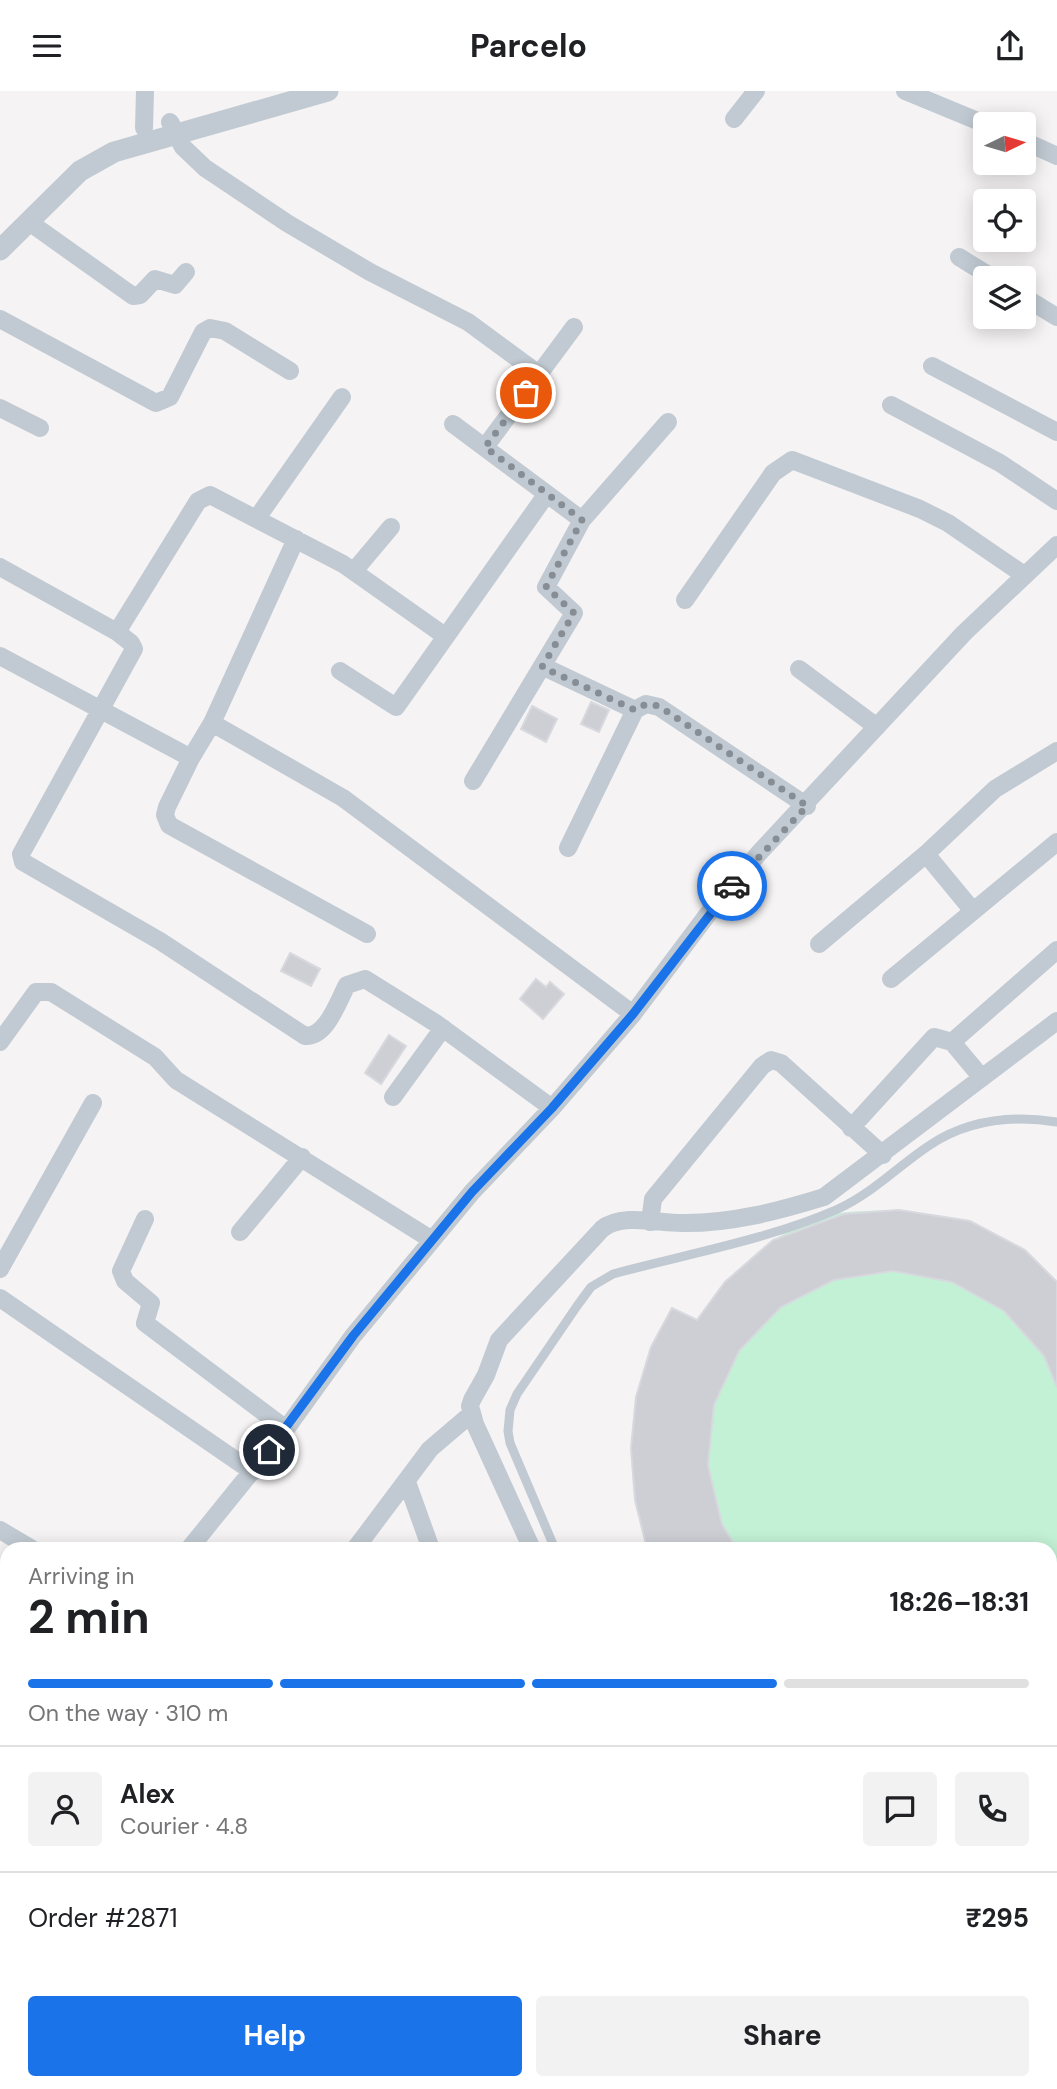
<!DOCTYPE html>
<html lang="en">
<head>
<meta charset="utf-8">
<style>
	body { margin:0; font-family:"DM Sans",sans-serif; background:#f2f2f2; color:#202124; height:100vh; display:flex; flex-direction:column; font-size:26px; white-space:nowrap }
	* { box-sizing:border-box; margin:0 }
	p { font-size:23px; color:#757577 }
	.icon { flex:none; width:38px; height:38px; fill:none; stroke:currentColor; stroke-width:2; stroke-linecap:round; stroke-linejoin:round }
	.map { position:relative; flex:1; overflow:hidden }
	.drawer { position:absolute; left:0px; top:1451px; width:1057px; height:548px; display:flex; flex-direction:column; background:#fff; border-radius:21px 21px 0 0; box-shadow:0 4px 18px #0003 }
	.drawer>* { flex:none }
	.needle { width:46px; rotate:85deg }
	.tools { position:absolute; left:973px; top:21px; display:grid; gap:14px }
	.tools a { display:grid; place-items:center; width:63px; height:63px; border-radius:7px; background:#fff; box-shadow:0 4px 18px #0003; font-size:35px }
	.pin { position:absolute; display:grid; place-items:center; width:60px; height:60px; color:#fff; margin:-30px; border:4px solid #fff; border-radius:50%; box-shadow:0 2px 7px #0007 }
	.courier { position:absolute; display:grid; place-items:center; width:70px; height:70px; margin:-35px; border:5px solid #1a73e8; border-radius:50%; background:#fff; color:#222; box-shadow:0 2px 9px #0007 }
	.head em { font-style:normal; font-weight:700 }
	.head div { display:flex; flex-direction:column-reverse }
	.head { display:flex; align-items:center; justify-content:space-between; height:119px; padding:0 28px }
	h1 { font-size:46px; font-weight:700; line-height:52px }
	.bar { display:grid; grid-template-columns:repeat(4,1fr); gap:10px 7px; align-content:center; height:84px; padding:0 28px }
	.bar i { height:9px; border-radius:5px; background:#e0e0e0 }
	.bar .current { background:#1a73e8 }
	.bar p { grid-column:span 4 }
	.line { display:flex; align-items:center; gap:18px; padding:0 28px; border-top:2px solid #e0e0e0 }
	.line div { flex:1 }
	.round { display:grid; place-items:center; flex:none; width:74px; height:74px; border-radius:7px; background:#f2f2f2 }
	.cta { display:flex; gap:14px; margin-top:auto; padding:14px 28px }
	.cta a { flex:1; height:80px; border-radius:7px; background:#1a73e8; color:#fff; font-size:28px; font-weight:700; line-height:80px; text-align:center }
	.cta a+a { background:#f2f2f2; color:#202124 }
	header { display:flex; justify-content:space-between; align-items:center; height:91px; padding:0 28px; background:#fff; font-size:32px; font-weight:700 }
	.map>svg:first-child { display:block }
	.green { fill:#c3f1d5 }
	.building { fill:#cdcfd5; stroke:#d7d9de; stroke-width:2 }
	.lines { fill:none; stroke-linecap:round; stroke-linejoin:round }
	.service { stroke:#c1cad2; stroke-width:9 }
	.minor { stroke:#c1cad2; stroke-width:18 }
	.tertiary { stroke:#c1cad2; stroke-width:21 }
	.done { stroke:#868d94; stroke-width:7; stroke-dasharray:0 12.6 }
	.route { stroke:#1a73e8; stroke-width:9 }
</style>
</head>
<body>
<header><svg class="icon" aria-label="menu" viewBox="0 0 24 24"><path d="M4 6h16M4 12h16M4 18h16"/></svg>Parcelo<svg class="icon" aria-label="share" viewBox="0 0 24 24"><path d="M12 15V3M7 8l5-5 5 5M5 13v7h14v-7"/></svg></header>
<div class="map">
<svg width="1057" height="1998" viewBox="0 0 1057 1998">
	<rect width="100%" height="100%" fill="#f5f3f3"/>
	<path class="green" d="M899,1119l71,11 55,29 32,32v353l-7,-5v-81h-403c-23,-93 -21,-156 25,-241l25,12c33,-46 74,-90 132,-105 22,-5 48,-4 70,-5z"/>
	<path class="building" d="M591,611l18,8 -10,22 -18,-8z
		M532,615l25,13 -11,23 -25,-13z
		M290,862l30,16 -9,17 -30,-15z
		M536,888l10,8 4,-5 14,12 -21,25 -23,-20z
		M389,944l17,11 -25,38 -16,-11z
		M899,1119l71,11 55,29 32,32v105l-13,-31 -40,-45 -52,-29 -59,-11 -59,9 -53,27 -42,44 -25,54 -6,60 14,59 15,25h-90l-12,-49 -4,-52 5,-51 15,-50 21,-39 25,12 28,-38 48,-42 71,-26z"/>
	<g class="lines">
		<path class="service" d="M555,1458l-45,-106 -2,-12 2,-21 7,-16 60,-88 14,-19 22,-13c74,-20 154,-34 225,-65 35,-16 60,-43 92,-64 38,-25 82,-30 127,-23
			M1050,1750l7,-2
			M1050,1845l7,22"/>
		<path class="minor" d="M905,0l80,33
			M734,28l22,-28
			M170,31l13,25 22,21 82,55 83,49 98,50 72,53
			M144,37l1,-37
			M1024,50l33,15
			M29,131l104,74 7,-1 15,-16 20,6 11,-13
			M959,166l34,21
			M1024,206l33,20
			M0,228l156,84 14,-6 33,-65 7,-4 15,3 65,40
			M932,275l125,66
			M891,314l109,58 57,38
			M0,317l40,20
			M453,333l129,96
			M485,356l89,-120
			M257,427l85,-121
			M0,476l117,65 14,11 3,6 -113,205 2,8 137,79 145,95c22,1 33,-35 42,-51l18,-6 72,45 115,84
			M354,480l37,-44
			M685,509l88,-127 19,-13 128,49 28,14 76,52
			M117,541l81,-131 12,-6 133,69 102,72
			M0,565l191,102 21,-35 84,-184
			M542,575l93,44
			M799,578l78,58
			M340,580l56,36 150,-212
			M212,632l131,75 290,216
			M191,667l-24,49 -2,8 4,10 198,109
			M473,690l101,-168 -28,-26 36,-67 86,-98
			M568,757l67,-138 11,-6 13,3 148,99
			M926,763l47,57
			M819,853l107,-90 69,-65 62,-38
			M891,888l166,-137
			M0,951l36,-50h15l104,65 21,23 256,160
			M952,951l105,-92
			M393,1006l50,-69
			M851,1037l83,-91 18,5 30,36
			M145,1128l-24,52 4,10 26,22 -6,20 141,106
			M650,1131l3,-23 109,-133 9,-6 10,3 102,92
			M240,1141l62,-75
			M0,1178l93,-166
			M0,1207l253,174
			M407,1391l24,67
			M0,1439l32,19
			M189,1458l97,-120 67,-93 119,-144 80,-84 81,-94 78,-104 48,-57 205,-220 93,-88
			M355,1458l75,-100 41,-35
			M532,1458l-57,-125 -5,-18 2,-6 14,-25 13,-35 103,-111c19,-16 56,-6 79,-6 48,1 98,-12 143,-26l233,-176
			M0,1607l7,-5
			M1050,1904l7,26
			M1050,1947h7
			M456,1992l2,6
			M535,1992l3,6
			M623,1992l3,6
			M705,1992l3,6
			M817,1992l2,6
			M423,1998l7,-6
			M921,1998l15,-6"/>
		<path class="tertiary" d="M0,159l80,-79 34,-19 214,-61"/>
	</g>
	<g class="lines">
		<path class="done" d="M526,302l-41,54 97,73 -36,67 28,26 -32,54 93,43 11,-6 13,2 148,100 -75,80"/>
		<path class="route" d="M269,1359l84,-114 119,-144 80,-84 81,-94 99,-128"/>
	</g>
</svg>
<div class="tools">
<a><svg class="needle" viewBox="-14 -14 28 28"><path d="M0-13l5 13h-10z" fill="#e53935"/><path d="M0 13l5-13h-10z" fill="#757577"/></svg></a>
<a><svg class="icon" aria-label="locate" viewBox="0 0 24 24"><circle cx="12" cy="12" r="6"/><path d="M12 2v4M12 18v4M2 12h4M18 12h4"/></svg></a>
<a><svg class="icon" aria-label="layers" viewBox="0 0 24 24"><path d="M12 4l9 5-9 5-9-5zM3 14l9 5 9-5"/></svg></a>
</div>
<div class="pin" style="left:526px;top:302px;background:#ea580c"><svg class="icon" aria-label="bag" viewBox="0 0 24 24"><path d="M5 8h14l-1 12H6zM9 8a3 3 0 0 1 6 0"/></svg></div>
<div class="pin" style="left:269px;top:1359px;background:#1f2937"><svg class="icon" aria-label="home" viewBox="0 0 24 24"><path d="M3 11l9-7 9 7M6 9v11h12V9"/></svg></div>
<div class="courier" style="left:732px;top:795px"><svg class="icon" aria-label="car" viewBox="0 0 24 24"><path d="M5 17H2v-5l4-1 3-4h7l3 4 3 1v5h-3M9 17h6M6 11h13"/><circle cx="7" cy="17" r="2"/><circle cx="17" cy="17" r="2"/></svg></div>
<section class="drawer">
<div class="head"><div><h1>2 min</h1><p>Arriving in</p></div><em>18:26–18:31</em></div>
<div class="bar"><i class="current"></i><i class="current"></i><i class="current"></i><i></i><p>On the way · 310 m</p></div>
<div class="line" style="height:126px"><a class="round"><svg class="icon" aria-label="person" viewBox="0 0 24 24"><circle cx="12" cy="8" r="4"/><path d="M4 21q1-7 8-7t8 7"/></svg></a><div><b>Alex</b><p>Courier · 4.8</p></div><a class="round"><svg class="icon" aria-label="chat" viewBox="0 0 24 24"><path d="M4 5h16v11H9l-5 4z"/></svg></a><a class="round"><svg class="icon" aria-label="phone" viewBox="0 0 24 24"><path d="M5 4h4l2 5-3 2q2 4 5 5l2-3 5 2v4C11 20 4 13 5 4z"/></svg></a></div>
<div class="line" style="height:91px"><div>Order #2871</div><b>₹295</b></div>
<div class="cta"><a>Help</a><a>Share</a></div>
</section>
</div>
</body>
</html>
